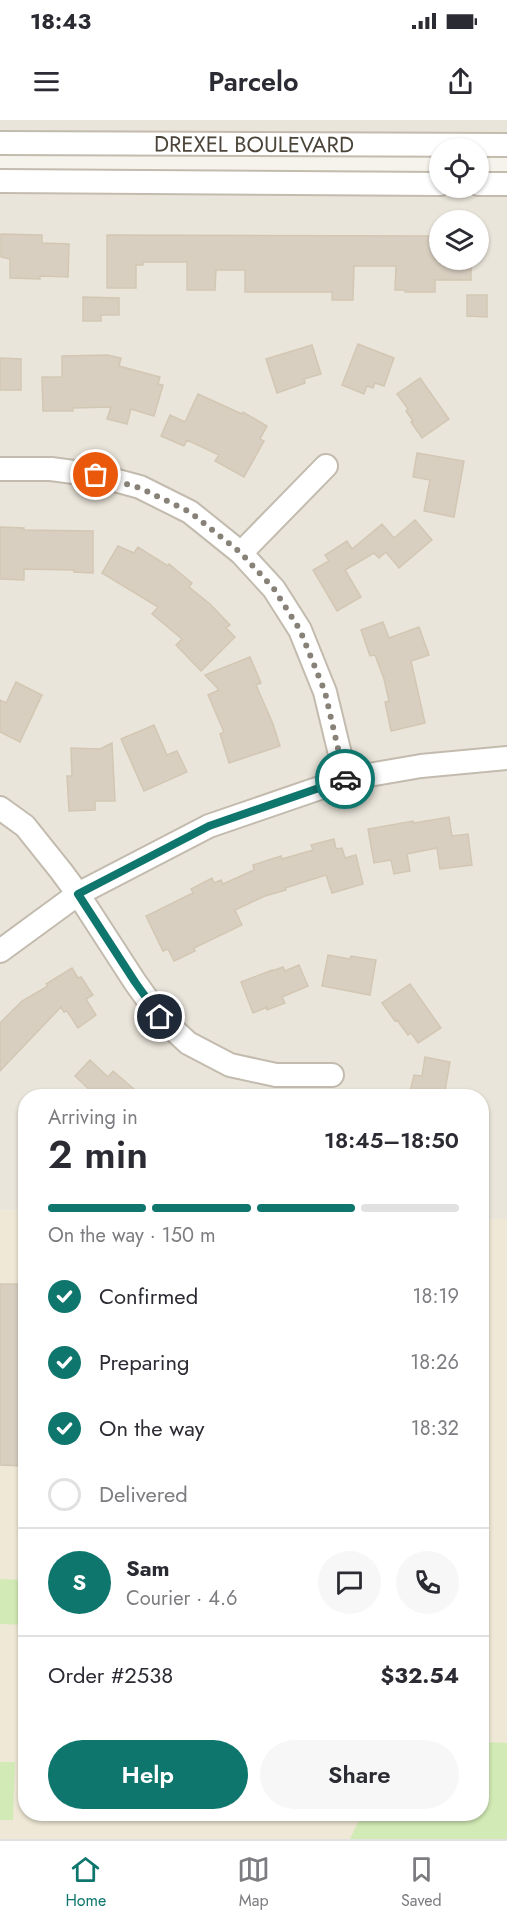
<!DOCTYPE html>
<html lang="en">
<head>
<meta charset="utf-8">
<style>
	body { margin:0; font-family:Jost,sans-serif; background:#f7f7f7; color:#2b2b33; height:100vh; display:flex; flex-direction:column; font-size:22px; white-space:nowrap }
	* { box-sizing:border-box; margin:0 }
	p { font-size:20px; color:#7c7c81 }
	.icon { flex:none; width:33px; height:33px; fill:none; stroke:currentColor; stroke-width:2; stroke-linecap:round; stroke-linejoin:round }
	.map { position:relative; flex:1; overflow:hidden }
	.panel { position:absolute; left:18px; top:969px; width:471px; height:732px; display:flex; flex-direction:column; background:#fff; border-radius:24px; box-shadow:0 2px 4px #0004 }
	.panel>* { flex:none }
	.tools { position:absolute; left:429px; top:18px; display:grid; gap:12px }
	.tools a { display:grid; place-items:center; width:60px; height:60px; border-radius:50%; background:#fff; box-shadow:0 2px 4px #0004; font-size:30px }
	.pin { position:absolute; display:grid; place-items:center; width:51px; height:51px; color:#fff; margin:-26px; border:3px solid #fff; border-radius:50%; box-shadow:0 2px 6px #0007 }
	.courier { position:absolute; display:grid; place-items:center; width:60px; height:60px; margin:-30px; border:4px solid #0f766e; border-radius:50%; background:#fff; color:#222; box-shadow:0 2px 8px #0007 }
	.overview em { font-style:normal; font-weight:600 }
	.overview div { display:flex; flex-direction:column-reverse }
	.overview { display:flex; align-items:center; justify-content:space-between; height:102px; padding:0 30px }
	h1 { font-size:39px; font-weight:600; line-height:45px }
	.bar { display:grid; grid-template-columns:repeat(4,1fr); gap:9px 6px; align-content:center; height:72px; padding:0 30px }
	.bar i { height:8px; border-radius:4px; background:#e1e1e2 }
	.bar .on { background:#0f766e }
	.bar p { grid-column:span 4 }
	.line { display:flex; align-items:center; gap:15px; padding:0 30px; border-top:2px solid #e1e1e2 }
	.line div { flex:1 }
	.round { display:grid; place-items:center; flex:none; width:63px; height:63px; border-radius:32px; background:#f7f7f7 }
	ol { padding:0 30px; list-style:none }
	li { display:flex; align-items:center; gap:18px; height:66px }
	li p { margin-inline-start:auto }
	li .icon { padding:6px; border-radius:50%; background:#0f766e; color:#fff; stroke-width:4 }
	li:last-child { color:#7c7c81 }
	li i { width:33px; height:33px; border:3px solid #e1e1e2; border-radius:50% }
	.button { display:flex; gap:12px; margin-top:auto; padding:12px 30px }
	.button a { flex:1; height:69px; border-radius:36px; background:#0f766e; color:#fff; font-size:24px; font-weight:600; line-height:69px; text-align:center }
	.button a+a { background:#f7f7f7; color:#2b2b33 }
	.status { display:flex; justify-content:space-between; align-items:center; height:42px; padding:0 30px; background:#fff; direction:ltr }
	.status svg { height:16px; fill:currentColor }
	header { display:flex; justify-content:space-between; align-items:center; height:78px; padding:0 30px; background:#fff; font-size:27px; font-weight:600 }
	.tabs { display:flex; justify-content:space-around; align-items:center; height:84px; border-top:2px solid #e1e1e2; background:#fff; font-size:16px; color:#7c7c81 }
	.tabs a { display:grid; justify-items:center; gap:3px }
	.tabs .on { color:#0f766e }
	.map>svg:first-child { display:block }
	.residential { fill:#eae5da; fill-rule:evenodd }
	.education { fill:#efe8d6 }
	.green { fill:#d2eab5 }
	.building { fill:#d8cfc1; stroke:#d3c7b4; stroke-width:1.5 }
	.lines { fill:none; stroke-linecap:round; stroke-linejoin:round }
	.minor-casing { stroke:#c2bbae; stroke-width:26 }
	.minor { stroke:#fff; stroke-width:22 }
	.done { stroke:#878178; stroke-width:6; stroke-dasharray:0 10.8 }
	.route { stroke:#0f766e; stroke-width:8 }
	.labels { text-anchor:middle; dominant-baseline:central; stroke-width:4.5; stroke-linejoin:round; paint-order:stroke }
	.street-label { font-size:22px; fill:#4b4439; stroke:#fff }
</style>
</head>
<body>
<div class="status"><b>18:43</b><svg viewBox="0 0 49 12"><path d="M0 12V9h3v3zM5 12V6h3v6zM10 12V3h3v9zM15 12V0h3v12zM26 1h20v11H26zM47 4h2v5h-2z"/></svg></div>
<header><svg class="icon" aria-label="menu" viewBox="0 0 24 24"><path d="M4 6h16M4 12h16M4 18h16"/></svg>Parcelo<svg class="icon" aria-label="share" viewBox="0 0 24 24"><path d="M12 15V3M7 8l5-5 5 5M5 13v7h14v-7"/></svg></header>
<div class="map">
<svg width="507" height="1719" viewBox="0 0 507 1719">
	<rect width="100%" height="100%" fill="#f6f3ec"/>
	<path class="residential" d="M0,0h507v14l-507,-3z
		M0,74l507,2v1023h-25v-123h-456l-1,115 -25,-1zM440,100h38v40h-38z"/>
	<path class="education" d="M0,1090l26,1v603h456v-595h25v620h-507z"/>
	<path class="green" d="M0,1459l25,1v45l-25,-1z
		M482,1622l25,1v96h-157l12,-25h120z
		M0,1642h15l-2,58h-13z"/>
	<path class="building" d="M1,114l41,1v8l27,1 -1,33 -28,-1v3l-30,-1v-19l-9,-2z
		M107,115l328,1v24h36v20h-36v12h-30v-2h-10l1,-24h-42l-1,34h-21v-8h-87v-22h-29l-1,20h-28v-28h-44v3h-7v23h-29z
		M467,175h20v22l-20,-1z
		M83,177l36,1v17h-18v6h-18z
		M358,224l36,14 -10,28 -9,-3 -2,5 -6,-2 -3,8 -22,-9z
		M312,225l9,29 -17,5 1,4 -28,10 -11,-34z
		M107,235l14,3 -2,8 41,11 -2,7 5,1 -9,31 -23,-7 -4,15 -20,-5 4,-12 -38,1v3h-30l-1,-34h20v-21z
		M0,238l21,1v31h-21z
		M420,258l29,41 -27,19 -11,-16 2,-1 -7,-10 2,-2 -11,-15z
		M198,274l44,20 1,-2 24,14 -7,13 4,2 -20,36 -29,-16 4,-6 -32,-15 -3,6 -23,-10 9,-21 15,7z
		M417,333l47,8 -10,56 -30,-6 6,-31 -17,-3z
		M415,400l17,20 -33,28 -13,-16 -7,6 -5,-5 -29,17 16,27 -24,14 -24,-41 16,-9 -4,-6 22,-14 5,8 30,-25 12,14z
		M0,407l24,1v2l69,1v42l-19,-1v-2l-50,-1v11l-24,-1z
		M118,426l16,7 4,-6 30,19 1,-2 23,19 -3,4 21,17 20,21 -4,3 9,9 -34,34 -25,-26 6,-6 -30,-25 6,-7 -56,-34z
		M383,502l6,16 30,-11 10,28 -18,6 14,62 -34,8 -6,-29 4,-1 -5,-22 -9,-24 -5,1 -9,-26z
		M250,537l11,26 -5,2 17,39 7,22 -51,17 -9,-29 4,-2 -16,-37 11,-5 -14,-15z
		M16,562l26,13 -22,47 -20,-10v-32l6,3z
		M154,605l13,30 10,-4 10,21 -43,19 -23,-52z
		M112,623l3,58h-20v9l-26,1 -2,-35h5l-1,-28 29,1z
		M449,697l3,19 16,-2 4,31 -32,4 -3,-21 -30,6 3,17 -16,3 -3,-14 -17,3 -6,-34 45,-8 1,2z
		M334,719l2,10 6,-1 3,10 11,-3 7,29 -31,9 -6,-18 -41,13 1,2 -21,6 -30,14 7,15 -48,23 1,3 -21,10 -6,-12 -5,2 -17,-35 47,-23 -2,-4 21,-11 2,5 7,-3 2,4 31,-14 -1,-5 28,-9 1,3 31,-9 -2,-5z
		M328,835l22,4 1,-3 25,4 -6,35 -48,-9z
		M299,845l9,21 -26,11 3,6 -18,7v-3l-14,6 -12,-31 31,-12v1l11,-4 2,4z
		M72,848l6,10 3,-1 12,18 -7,4 10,16 -18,13 -11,-17 -3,1 -3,-5 -61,64v-48l22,-22 26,-15 -2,-2z
		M410,864l31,44 -23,15 -7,-10 -3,2 -11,-15 -2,1 -13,-18z
		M425,937l25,5 -6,34h-35l5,-21 8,1z
		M90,940l18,17 5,-6 29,25h-46l-21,-20z
		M0,1164h26v182l-26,-1z"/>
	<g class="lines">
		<g class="minor-casing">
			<g id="minor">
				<path id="s1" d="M0,23l507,2"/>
				<path d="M0,61l440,3"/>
				<path d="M478,64h29"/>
				<path d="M0,349h51l45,6 44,12 50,25 51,41 33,36 26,41 25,62 21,87"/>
				<path d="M241,433l85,-87"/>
				<path d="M0,688l25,18 36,45 17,23 57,88 25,35 28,26 42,22 46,10h56"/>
				<path d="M0,831l78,-57 131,-68 137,-47 75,-13 86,-8"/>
			</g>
		</g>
		<use href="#minor" class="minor"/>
	</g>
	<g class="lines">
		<path class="done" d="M96,355l44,13 50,24 51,41 33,36 26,41 25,62 20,87"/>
		<path class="route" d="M160,897l-25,-35 -57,-88 131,-68 136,-47"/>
	</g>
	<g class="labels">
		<g class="street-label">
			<text stroke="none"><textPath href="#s1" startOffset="254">DREXEL BOULEVARD</textPath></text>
		</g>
	</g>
</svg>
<div class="tools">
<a><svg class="icon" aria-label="locate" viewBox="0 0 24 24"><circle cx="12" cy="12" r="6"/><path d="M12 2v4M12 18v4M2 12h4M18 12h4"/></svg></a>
<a><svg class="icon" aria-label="layers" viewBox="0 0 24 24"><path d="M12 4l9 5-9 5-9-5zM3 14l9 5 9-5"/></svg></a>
</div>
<div class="pin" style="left:96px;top:355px;background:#ea580c"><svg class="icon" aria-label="bag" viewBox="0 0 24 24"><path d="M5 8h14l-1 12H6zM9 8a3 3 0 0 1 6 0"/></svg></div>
<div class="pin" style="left:160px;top:897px;background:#1f2937"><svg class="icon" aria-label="home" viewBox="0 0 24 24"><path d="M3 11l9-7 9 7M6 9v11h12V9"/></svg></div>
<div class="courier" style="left:345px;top:659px"><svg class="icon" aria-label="car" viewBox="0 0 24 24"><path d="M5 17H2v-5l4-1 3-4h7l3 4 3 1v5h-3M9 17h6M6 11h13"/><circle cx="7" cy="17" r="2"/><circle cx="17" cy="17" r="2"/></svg></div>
<section class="panel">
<div class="overview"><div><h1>2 min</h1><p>Arriving in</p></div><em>18:45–18:50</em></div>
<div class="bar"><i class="on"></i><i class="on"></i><i class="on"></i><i></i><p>On the way · 150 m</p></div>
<ol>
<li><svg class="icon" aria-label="check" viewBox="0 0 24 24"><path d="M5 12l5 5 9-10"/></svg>Confirmed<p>18:19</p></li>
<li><svg class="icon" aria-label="check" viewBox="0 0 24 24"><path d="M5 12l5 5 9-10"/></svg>Preparing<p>18:26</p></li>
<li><svg class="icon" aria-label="check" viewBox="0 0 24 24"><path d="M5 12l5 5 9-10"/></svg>On the way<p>18:32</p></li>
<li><i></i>Delivered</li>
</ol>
<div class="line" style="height:108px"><b class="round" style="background:#0f766e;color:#fff">S</b><div><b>Sam</b><p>Courier · 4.6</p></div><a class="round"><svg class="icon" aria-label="chat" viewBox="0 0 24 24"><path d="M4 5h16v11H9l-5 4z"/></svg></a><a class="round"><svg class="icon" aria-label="phone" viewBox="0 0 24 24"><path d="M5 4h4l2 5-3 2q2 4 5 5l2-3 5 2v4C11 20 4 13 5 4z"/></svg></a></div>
<div class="line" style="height:78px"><div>Order #2538</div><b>$32.54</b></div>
<div class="button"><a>Help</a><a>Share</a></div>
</section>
</div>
<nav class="tabs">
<a class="on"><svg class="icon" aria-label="home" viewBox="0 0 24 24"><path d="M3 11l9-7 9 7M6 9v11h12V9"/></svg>Home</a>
<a><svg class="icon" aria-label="map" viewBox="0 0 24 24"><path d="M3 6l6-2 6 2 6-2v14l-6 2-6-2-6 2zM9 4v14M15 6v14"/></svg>Map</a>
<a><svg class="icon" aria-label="saved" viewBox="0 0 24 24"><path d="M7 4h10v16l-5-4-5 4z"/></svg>Saved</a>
</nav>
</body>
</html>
